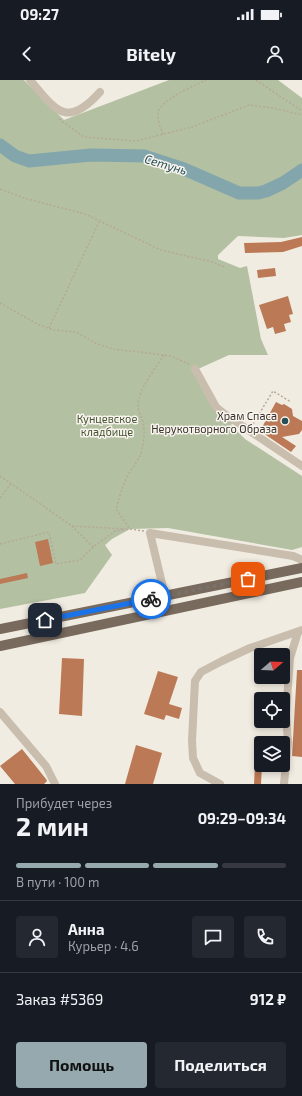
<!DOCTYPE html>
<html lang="ru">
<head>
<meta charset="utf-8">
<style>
	body { margin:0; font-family:"Exo 2",sans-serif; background:#242831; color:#f1f3f6; height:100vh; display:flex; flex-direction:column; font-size:15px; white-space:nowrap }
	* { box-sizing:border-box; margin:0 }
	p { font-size:13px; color:#9ea1a6 }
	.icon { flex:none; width:22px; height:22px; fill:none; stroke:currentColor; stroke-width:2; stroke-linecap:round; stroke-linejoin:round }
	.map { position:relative; height:704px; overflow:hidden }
	.drawer { display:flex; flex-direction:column; background:#171b24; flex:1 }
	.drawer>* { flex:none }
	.needle { width:26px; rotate:71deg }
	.fabs { position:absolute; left:254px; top:568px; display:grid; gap:8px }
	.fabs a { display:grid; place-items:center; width:36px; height:36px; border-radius:4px; background:#171b24; box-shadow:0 2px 6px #0003; font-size:20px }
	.pin { position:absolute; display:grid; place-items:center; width:34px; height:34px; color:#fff; margin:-17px; border-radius:8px; box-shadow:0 2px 6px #0006 }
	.courier { position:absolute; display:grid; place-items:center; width:40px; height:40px; margin:-20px; border:3px solid #1a73e8; border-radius:50%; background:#fff; color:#222; box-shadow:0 1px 5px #0007 }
	.headline em { font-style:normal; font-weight:700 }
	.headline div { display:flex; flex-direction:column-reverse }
	.headline { display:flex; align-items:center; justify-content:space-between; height:68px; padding:0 16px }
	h1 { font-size:26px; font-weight:700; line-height:30px }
	.bar { display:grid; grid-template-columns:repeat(4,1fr); gap:6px 4px; align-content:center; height:48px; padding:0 16px }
	.bar i { height:5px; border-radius:3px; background:#363941 }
	.bar .selected { background:#95a9ae }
	.bar p { grid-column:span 4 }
	.line { display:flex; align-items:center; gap:10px; padding:0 16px; border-top:1px solid #363941 }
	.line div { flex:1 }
	.round { display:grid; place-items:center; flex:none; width:42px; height:42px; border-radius:4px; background:#242831 }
	.primary-button { display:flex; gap:8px; margin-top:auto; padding:8px 16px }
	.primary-button a { flex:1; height:46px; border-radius:4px; background:#95a9ae; color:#111; font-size:16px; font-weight:700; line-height:46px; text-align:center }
	.primary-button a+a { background:#242831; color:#f1f3f6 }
	.status { display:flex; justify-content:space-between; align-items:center; height:28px; padding:0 20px; background:#171b24; direction:ltr }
	.status svg { height:11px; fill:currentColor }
	header { display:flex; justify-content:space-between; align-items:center; height:52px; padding:0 16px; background:#171b24; font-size:18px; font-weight:700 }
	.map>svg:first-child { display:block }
	.green { fill:#b3c0a2 }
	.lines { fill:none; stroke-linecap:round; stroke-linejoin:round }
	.river { stroke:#83a6ac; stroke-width:13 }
	.building { fill:#bb7956 }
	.path { stroke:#b5a898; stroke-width:1.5; stroke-dasharray:2 2; stroke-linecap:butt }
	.minor { stroke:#c9bdae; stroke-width:8 }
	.major { stroke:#796a5e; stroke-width:10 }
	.done { stroke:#79726b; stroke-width:4; stroke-dasharray:0 7.2 }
	.route { stroke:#1a73e8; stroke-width:5 }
	.poi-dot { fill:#254e56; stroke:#f9f5ee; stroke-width:1.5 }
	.labels { text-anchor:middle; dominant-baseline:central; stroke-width:3; stroke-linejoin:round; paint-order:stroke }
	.poi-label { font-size:11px; fill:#38312c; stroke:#f9f5ee; text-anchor:end }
	.park-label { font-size:11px; fill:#445432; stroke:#f9f5ee }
	.water-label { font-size:12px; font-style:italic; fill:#254e56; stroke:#f9f5ee }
</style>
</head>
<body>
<div class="status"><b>09:27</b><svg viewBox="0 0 49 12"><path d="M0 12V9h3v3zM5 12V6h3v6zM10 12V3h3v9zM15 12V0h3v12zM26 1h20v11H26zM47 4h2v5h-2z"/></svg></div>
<header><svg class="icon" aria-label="back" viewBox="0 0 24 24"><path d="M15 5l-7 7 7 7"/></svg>Bitely<svg class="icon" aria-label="person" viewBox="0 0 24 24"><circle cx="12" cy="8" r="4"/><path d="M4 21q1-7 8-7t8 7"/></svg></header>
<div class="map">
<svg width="302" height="704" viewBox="0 0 302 704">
	<rect width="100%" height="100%" fill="#f1ece1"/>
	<path class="green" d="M0,0h24l40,40 105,-40h109l24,18v137l-18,3 -46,-2 -20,19v4l22,9 7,-2 14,73 7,16h-39l-31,14 15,31 22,19 -4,6 14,14 57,37v71l-10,3 -124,-22 -38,1 -18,10 -7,6 7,10 -27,38 -85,16z"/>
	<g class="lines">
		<path class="river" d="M0,65l15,11 14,5 62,-6 53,1 40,13 55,24h19l8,-2 17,-8 19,-13"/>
	</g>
	<path class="building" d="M302,157v9l-19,6 -38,1 -1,-10 37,-1z
		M275,188l1,8 -18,2 -1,-8z
		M288,216l5,18 -4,1 2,7 -7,2 2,7 -11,3 -2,-7 -6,2 -8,-24z
		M276,322l6,3 2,-1 8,5 1,7 9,5v9l-3,4 -17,3 14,9 -5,6 -31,-21z
		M48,459l5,24 -13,3 -5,-24z
		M27,493l1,5 -28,6v-5z
		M62,578l22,1 -2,57 -23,-2z
		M297,590h5v87l-10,-1z
		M158,591l20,6 -9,27 13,4 -3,11 -13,-4 -2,5 -20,-6z
		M136,665l26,8 -9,31h-28z
		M22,669l24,30 1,2 -3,3h-29l-15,-18z
		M255,684l7,1 -1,19h-7z"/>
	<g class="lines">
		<path class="path" d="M256,0l46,31
			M59,39l25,18 52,4 56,-14 57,-22 24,3 29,7
			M163,54c-3,-7 -7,-17 -4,-24 7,-13 35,-24 47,-30
			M0,109l24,9 61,16 76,36 51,12 12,5
			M0,223l39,22 15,5 22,2 21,12 17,5 57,7 18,8
			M49,248l50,-106
			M253,344l20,-33 18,11
			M0,396l72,50 53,3
			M0,418l11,-14
			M72,446l21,21
			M144,451l-14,-2 -14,-20c3,-10 6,-22 11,-32 5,-10 12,-16 15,-27 2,-8 3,-20 1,-28 -2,-6 -5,-11 -5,-18 2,-17 17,-35 26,-49
			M0,464l49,-12 7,32 24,-4 13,-13 22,-16 15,-2"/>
		<path class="minor" d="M30,0c25,29 36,50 70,12
			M195,289l21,38 10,8 76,51
			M165,516l-15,-63 143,23 9,4
			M0,632l46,54 9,18
			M220,704l-20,-11 -7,-15 -1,-17 3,-60 6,-9 21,-11 28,-13 52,-18
			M284,704l4,-42 -2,-28 4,-56 8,-26"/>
		<path class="major" d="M0,549l302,-61
			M0,566l302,-64"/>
	</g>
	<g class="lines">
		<path class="done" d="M151,519l97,-20"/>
		<path class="route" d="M45,540l106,-21"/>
	</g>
	<circle class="poi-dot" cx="285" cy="341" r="4"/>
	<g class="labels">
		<g class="poi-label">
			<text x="277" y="335">Храм Спаса<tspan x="277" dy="13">Нерукотворного Образа</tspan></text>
		</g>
		<g class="park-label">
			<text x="107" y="338">Кунцевское<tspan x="107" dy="13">кладбище</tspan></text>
		</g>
		<g class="water-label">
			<text transform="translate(166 84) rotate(17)">Сетунь</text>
		</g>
	</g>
</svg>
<div class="fabs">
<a><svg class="needle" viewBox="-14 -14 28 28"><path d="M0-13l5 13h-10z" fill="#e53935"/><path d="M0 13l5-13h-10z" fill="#9ea1a6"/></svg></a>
<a><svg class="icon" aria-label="locate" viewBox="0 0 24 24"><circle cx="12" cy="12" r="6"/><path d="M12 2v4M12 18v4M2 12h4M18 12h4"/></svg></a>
<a><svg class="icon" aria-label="layers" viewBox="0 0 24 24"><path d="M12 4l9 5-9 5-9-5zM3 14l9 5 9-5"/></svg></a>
</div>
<div class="pin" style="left:248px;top:499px;background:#ea580c"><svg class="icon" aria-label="bag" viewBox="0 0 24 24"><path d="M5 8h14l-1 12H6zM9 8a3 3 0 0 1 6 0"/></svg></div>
<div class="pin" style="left:45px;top:540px;background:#1f2937"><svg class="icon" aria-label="home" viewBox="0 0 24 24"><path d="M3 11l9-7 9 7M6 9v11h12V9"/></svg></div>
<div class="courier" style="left:151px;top:519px"><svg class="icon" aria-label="bike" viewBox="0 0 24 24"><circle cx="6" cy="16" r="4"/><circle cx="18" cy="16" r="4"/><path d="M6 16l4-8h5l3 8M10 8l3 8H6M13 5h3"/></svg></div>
</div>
<section class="drawer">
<div class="headline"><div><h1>2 мин</h1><p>Прибудет через</p></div><em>09:29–09:34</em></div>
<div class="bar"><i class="selected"></i><i class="selected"></i><i class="selected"></i><i></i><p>В пути · 100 m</p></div>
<div class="line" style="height:72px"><a class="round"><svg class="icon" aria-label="person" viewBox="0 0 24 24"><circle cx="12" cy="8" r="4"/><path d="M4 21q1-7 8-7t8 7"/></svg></a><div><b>Анна</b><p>Курьер · 4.6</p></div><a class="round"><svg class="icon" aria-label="chat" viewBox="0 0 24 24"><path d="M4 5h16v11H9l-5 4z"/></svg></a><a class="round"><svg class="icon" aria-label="phone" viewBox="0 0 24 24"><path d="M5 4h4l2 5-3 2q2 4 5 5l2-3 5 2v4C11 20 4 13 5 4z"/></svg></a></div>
<div class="line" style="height:52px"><div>Заказ #5369</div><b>912 ₽</b></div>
<div class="primary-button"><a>Помощь</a><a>Поделиться</a></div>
</section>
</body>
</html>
